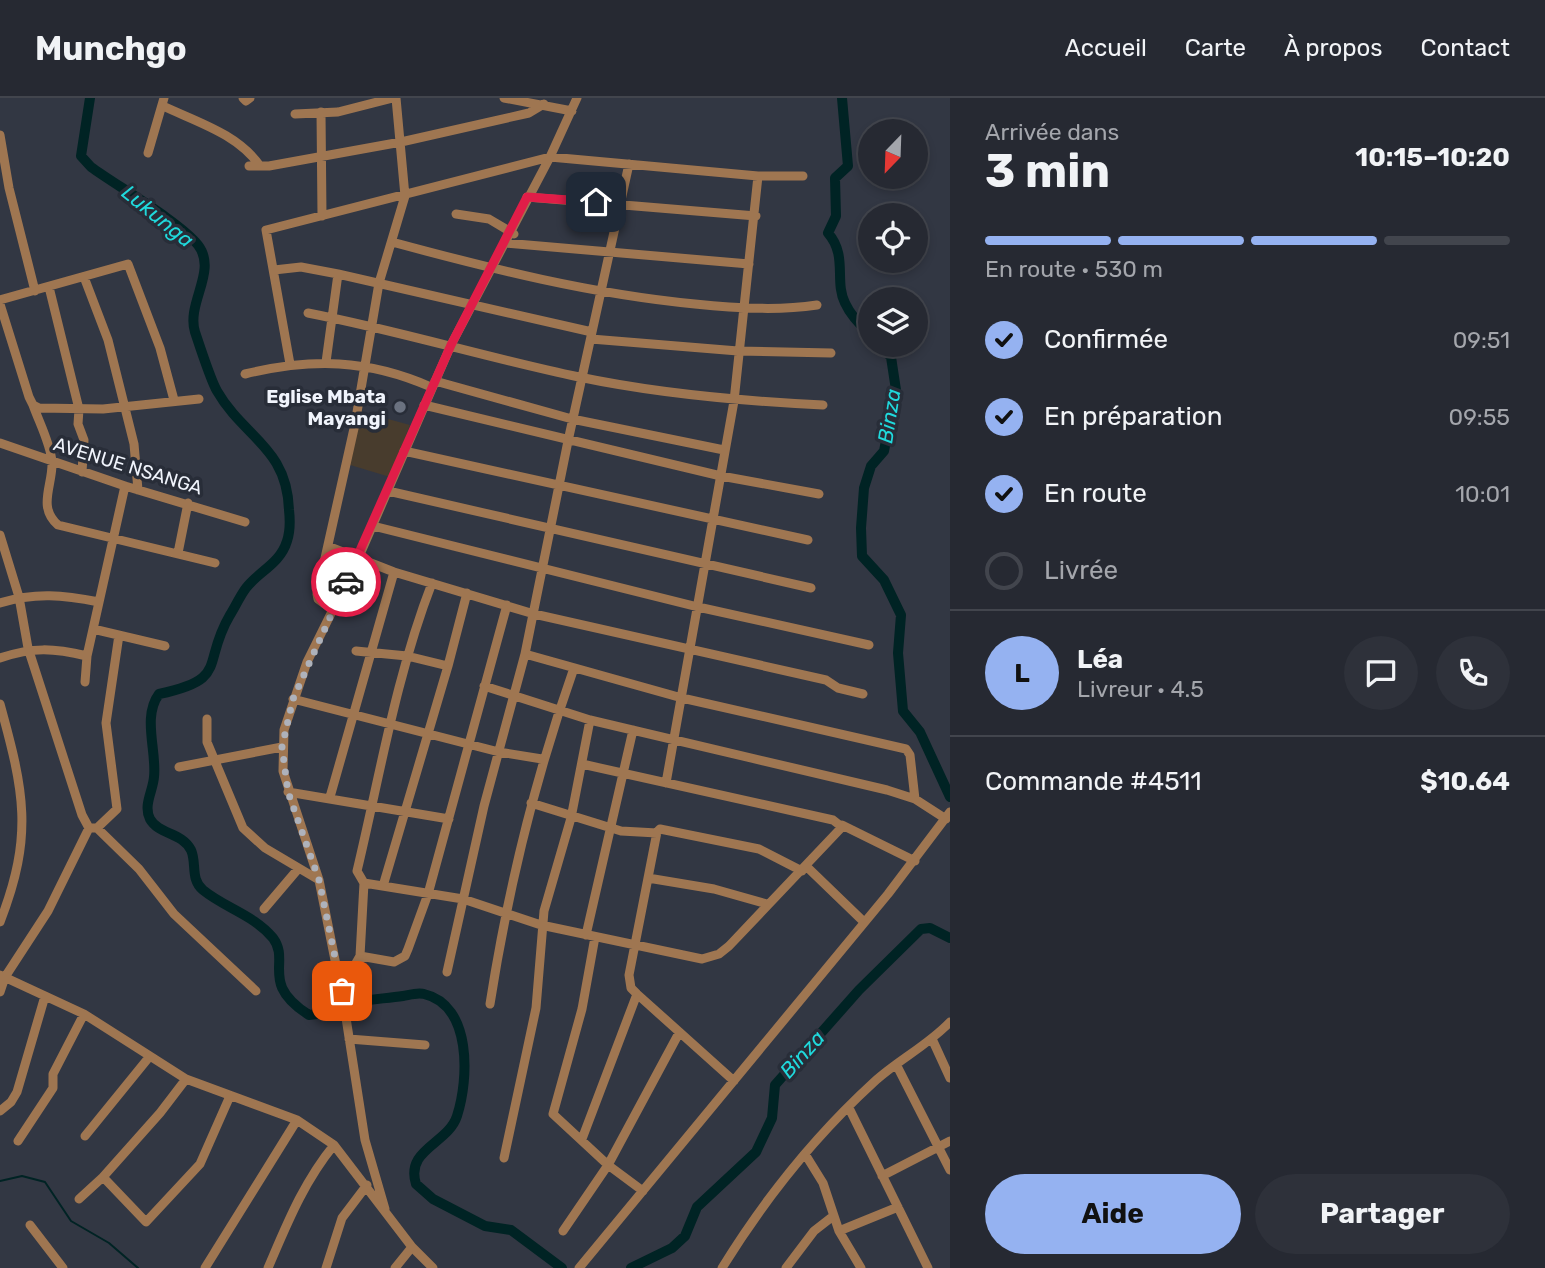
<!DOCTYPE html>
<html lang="fr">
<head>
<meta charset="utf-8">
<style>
	body { margin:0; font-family:Rubik,sans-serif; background:#2e313a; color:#f1f3f6; height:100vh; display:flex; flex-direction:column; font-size:26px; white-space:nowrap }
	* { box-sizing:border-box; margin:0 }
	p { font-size:23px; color:#a4a6ac }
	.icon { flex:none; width:38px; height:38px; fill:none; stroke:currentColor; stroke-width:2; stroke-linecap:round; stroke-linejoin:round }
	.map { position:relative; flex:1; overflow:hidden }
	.drawer { display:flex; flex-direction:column; background:#262932; width:595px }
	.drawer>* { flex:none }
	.needle { width:46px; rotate:203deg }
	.controls { position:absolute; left:858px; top:21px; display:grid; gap:14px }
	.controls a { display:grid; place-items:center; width:70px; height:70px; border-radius:50%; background:#262932; box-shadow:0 4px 10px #0003,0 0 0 2px #42454d; font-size:35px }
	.pin { position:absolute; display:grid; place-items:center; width:60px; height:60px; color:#fff; margin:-30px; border-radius:14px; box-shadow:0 4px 10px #0006 }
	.courier { position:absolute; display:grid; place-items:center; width:70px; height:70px; margin:-35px; border:5px solid #e11d48; border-radius:50%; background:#fff; color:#222; box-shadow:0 2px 9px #0007 }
	.summary em { font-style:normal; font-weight:700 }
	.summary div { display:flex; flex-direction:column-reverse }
	.summary { display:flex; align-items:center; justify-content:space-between; height:119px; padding:0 35px }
	h1 { font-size:46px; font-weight:700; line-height:52px }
	.bar { display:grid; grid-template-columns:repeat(4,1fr); gap:10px 7px; align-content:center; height:84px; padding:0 35px }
	.bar i { height:9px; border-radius:5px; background:#42454d }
	.bar .current { background:#95b2f1 }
	.bar p { grid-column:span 4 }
	.line { display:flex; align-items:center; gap:18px; padding:0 35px; border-top:2px solid #42454d }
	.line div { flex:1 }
	.round { display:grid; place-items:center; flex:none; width:74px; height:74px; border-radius:37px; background:#2e313a }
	ol { padding:0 35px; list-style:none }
	li { display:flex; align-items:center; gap:21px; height:77px }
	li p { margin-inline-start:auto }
	li .icon { padding:7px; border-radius:50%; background:#95b2f1; color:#111; stroke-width:4 }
	li:last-child { color:#a4a6ac }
	li i { width:38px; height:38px; border:4px solid #42454d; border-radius:50% }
	.button { display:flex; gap:14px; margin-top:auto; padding:14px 35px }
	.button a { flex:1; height:80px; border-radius:42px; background:#95b2f1; color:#111; font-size:28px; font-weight:700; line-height:80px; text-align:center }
	.button a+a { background:#2e313a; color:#f1f3f6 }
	header { display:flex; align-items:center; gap:42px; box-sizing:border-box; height:98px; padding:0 35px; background:#262932; border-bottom:2px solid #42454d }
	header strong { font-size:33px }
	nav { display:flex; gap:38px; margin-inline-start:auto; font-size:24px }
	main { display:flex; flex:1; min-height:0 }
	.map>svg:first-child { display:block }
	.education { fill:#483c2d }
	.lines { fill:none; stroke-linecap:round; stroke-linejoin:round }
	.stream { stroke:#002324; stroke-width:2 }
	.river { stroke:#002324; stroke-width:10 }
	.minor { stroke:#9f7651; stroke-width:9 }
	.done { stroke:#aeb2bb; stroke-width:7; stroke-dasharray:0 12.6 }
	.route { stroke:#e11d48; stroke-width:9 }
	.worship-dot { fill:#6b7280; stroke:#282d38; stroke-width:2.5 }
	.labels { text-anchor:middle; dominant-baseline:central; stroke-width:7; stroke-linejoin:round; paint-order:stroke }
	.poi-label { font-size:19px; font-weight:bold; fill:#f0f4fc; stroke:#282d38; text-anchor:end }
	.street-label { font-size:19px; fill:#f0f4fc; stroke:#282d38 }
	.water-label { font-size:21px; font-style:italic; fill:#20d9dc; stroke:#282d38 }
</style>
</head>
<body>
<header>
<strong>Munchgo</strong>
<nav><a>Accueil</a><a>Carte</a><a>À propos</a><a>Contact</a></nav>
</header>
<main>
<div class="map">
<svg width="950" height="1170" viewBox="0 0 950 1170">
	<rect width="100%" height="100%" fill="#323743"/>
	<path class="education" d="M377,318l33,9 -20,52 -43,-13 12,-45 16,5z"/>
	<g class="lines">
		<path class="stream" d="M0,1083l22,-5 23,6 26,39 38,22 29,25"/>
		<path class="river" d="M90,0l-9,58 10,11c26,19 89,55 107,78 20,26 -12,58 -3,87 4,12 16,49 22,59 27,47 70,56 72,119 1,9 1,22 -2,31 -7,23 -28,30 -41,47 -6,8 -11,19 -16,27 -29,49 0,64 -71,79 -17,23 -2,57 -5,83 -1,14 -11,28 -4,42 9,16 32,13 41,31 6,13 -1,29 12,40 22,18 51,25 70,48 18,24 -14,45 36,77 14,-1 22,-5 35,-10 18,-6 40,-6 59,-9 6,-1 15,-4 21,-2 48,11 45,85 33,122 -9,28 -52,33 -41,68l17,15 52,27 26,4 51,38
			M842,0l6,68 -13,12 1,38 -8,17c20,23 6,48 17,70 5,11 16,23 25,31
			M880,247l11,12 5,33 -12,61 -13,15 -7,22 -3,40 1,28 22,24 17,35 -3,38 5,58 17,21 30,65
			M631,1170l41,-20 13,-12 12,-29 59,-55 16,-34 3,-33 84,-95 62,-61 9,-1 20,10"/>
		<path class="minor" d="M243,0l3,3 4,-3
			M504,0l68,13
			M163,8c34,16 75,28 97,60
			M321,14l1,104
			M295,16l43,-2 55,-14
			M0,37l9,53 26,103
			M148,55l16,-55
			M249,68h20l132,-24 128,-29 15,-9
			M527,99l229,19
			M456,116l33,5 25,15
			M392,144c100,27 199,52 303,62 41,4 82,7 122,1
			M505,145l244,21
			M274,172l27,-3 37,7 254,58
			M84,179l24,63 26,104 4,46
			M49,189l30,122 -1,15 6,16 -2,32
			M0,202l128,-36 32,84 14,52
			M0,206l29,93 4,8 6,3 64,1 96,-10
			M308,215c92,18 180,45 271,64 81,17 162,24 244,28
			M591,241l147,12 93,2
			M326,264l12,-88
			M290,266l-24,-134 284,-73 208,19h45
			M245,276c67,-16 122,-15 186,13
			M435,283l137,38 152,31
			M33,307c6,17 18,40 19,57 1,23 -15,45 6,63l157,38
			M424,307l297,71 98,18
			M0,345l125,43 120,36
			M404,353l404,89
			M388,393l423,97
			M373,428l325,81 171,38
			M0,437l19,62 9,51 54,167 7,13h8l42,41 35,45 82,77
			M330,449l64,25 140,42 292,66 12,8 25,6
			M178,455l10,-50
			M432,485c-36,93 -52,192 -75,288l7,12 99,16 78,26 161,34 17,-5 10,-8 113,-119 -9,-7 -251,-56
			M0,505c35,-11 64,-8 99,-1
			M333,512l-15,-11 -1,-5 38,-170 24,-141 26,-87 -9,-98
			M93,531l72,17
			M356,553l51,5 41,10
			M525,556l157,44 224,51 4,6 5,44
			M0,560c33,-11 53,-10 87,-2
			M85,584l2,-26 38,-170
			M484,588l106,34 297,70 28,9 31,20
			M293,601l206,53 43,7
			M0,606c24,87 34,131 0,218
			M207,621v23l36,86 22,20 54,32
			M179,669l103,-20
			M666,685l68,-382 24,-225
			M288,694l161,27
			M330,699l64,-225
			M531,705l90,28 36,2
			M842,727l73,36
			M97,730l20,-19 -11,-86 13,-88
			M806,768l58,56
			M648,780l66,11 53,15
			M383,788l65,-220 19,-73
			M264,811l34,-40
			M586,837l47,-205
			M595,839l-13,72 -29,105 55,51 35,26
			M360,858l34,6 11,-6 3,-7 20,-55 79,-289
			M338,873l14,-1 8,-14 4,-73
			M447,874l37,-166 41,-152 43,-213 61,-277
			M0,877l84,39 102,65 111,41 37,25 78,102 21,21
			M0,894l5,-15 43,-66 41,-83
			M490,906c18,-115 45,-226 84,-336
			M349,941l76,6
			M933,943l17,37
			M897,968l53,104
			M734,983l-97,-87 -6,-6 -2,-13 28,-143 3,-3 99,20 43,22
			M849,1010l79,160
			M0,1013l11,-9 6,-10 28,-96
			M85,1038l65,-80
			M582,1041l55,-145
			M18,1043l35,-53v-14l31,-60
			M805,1056l18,29 16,48 22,37
			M504,1060l32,-150 8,-97 27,-93 19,-98
			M882,1078l68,-35
			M103,1079l57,-64 26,-34
			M79,1101l24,-22 43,45 54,-58 30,-68
			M385,1111l-20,-69 -21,-135 -25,-125 -36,-109 1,-41 23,-68 51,-103 93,-214 99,-188 27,-59
			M30,1127l33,43
			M563,1133l45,-66 71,-132
			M839,1133l59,-24
			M205,1170l92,-148
			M268,1170c19,-44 35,-85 66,-123
			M326,1170l16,-50 25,-33
			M395,1170l17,-21
			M579,1170l309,-374 62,-82
			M722,1170c42,-68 93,-132 152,-186 24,-22 53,-36 76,-60
			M786,1170l28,-37 18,-14"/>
	</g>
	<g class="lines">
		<path class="done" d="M342,893l-23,-111 -31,-88 -6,-45 11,-48 53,-117"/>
		<path class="route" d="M346,484l105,-237 76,-148 69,5"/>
	</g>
	<circle class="worship-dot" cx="400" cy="309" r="7"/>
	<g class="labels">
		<g class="poi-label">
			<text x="386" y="298">Eglise Mbata<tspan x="386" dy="22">Mayangi</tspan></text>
		</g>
		<g class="street-label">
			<text transform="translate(128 368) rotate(17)">AVENUE NSANGA</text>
		</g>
		<g class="water-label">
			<text transform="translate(158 118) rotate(39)">Lukunga</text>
			<text transform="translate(889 318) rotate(-81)">Binza</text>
			<text transform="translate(802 956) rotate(-48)">Binza</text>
		</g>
	</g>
</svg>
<div class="controls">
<a><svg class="needle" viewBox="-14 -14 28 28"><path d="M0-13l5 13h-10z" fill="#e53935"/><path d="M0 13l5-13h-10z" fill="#a4a6ac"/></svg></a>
<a><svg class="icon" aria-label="locate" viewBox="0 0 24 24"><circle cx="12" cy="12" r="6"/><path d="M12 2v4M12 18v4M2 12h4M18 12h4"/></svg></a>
<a><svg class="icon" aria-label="layers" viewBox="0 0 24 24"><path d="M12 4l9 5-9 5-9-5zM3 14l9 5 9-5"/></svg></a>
</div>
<div class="pin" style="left:342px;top:893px;background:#ea580c"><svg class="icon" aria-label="bag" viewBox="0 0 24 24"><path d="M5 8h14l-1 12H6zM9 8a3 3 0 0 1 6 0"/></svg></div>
<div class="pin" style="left:596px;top:104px;background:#1f2937"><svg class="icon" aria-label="home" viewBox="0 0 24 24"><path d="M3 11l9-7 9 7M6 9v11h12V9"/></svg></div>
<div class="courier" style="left:346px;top:484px"><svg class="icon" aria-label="car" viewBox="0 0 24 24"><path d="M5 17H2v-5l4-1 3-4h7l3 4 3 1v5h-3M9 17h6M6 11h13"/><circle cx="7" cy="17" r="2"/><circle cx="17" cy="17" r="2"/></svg></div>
</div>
<section class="drawer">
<div class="summary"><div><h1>3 min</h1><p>Arrivée dans</p></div><em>10:15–10:20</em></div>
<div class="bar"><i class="current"></i><i class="current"></i><i class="current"></i><i></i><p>En route · 530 m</p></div>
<ol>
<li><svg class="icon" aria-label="check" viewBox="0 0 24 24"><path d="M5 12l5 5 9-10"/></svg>Confirmée<p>09:51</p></li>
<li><svg class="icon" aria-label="check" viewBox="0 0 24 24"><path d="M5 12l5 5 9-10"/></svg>En préparation<p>09:55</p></li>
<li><svg class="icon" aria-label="check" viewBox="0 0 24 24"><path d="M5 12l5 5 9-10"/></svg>En route<p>10:01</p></li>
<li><i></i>Livrée</li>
</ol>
<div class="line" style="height:126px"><b class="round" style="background:#95b2f1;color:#111">L</b><div><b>Léa</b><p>Livreur · 4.5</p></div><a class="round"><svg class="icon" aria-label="chat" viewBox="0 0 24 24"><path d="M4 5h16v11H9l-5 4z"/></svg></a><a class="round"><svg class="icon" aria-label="phone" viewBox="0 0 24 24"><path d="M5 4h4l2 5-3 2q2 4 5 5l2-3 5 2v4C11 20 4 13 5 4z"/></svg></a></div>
<div class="line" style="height:91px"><div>Commande #4511</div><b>$10.64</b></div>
<div class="button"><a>Aide</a><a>Partager</a></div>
</section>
</main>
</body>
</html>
